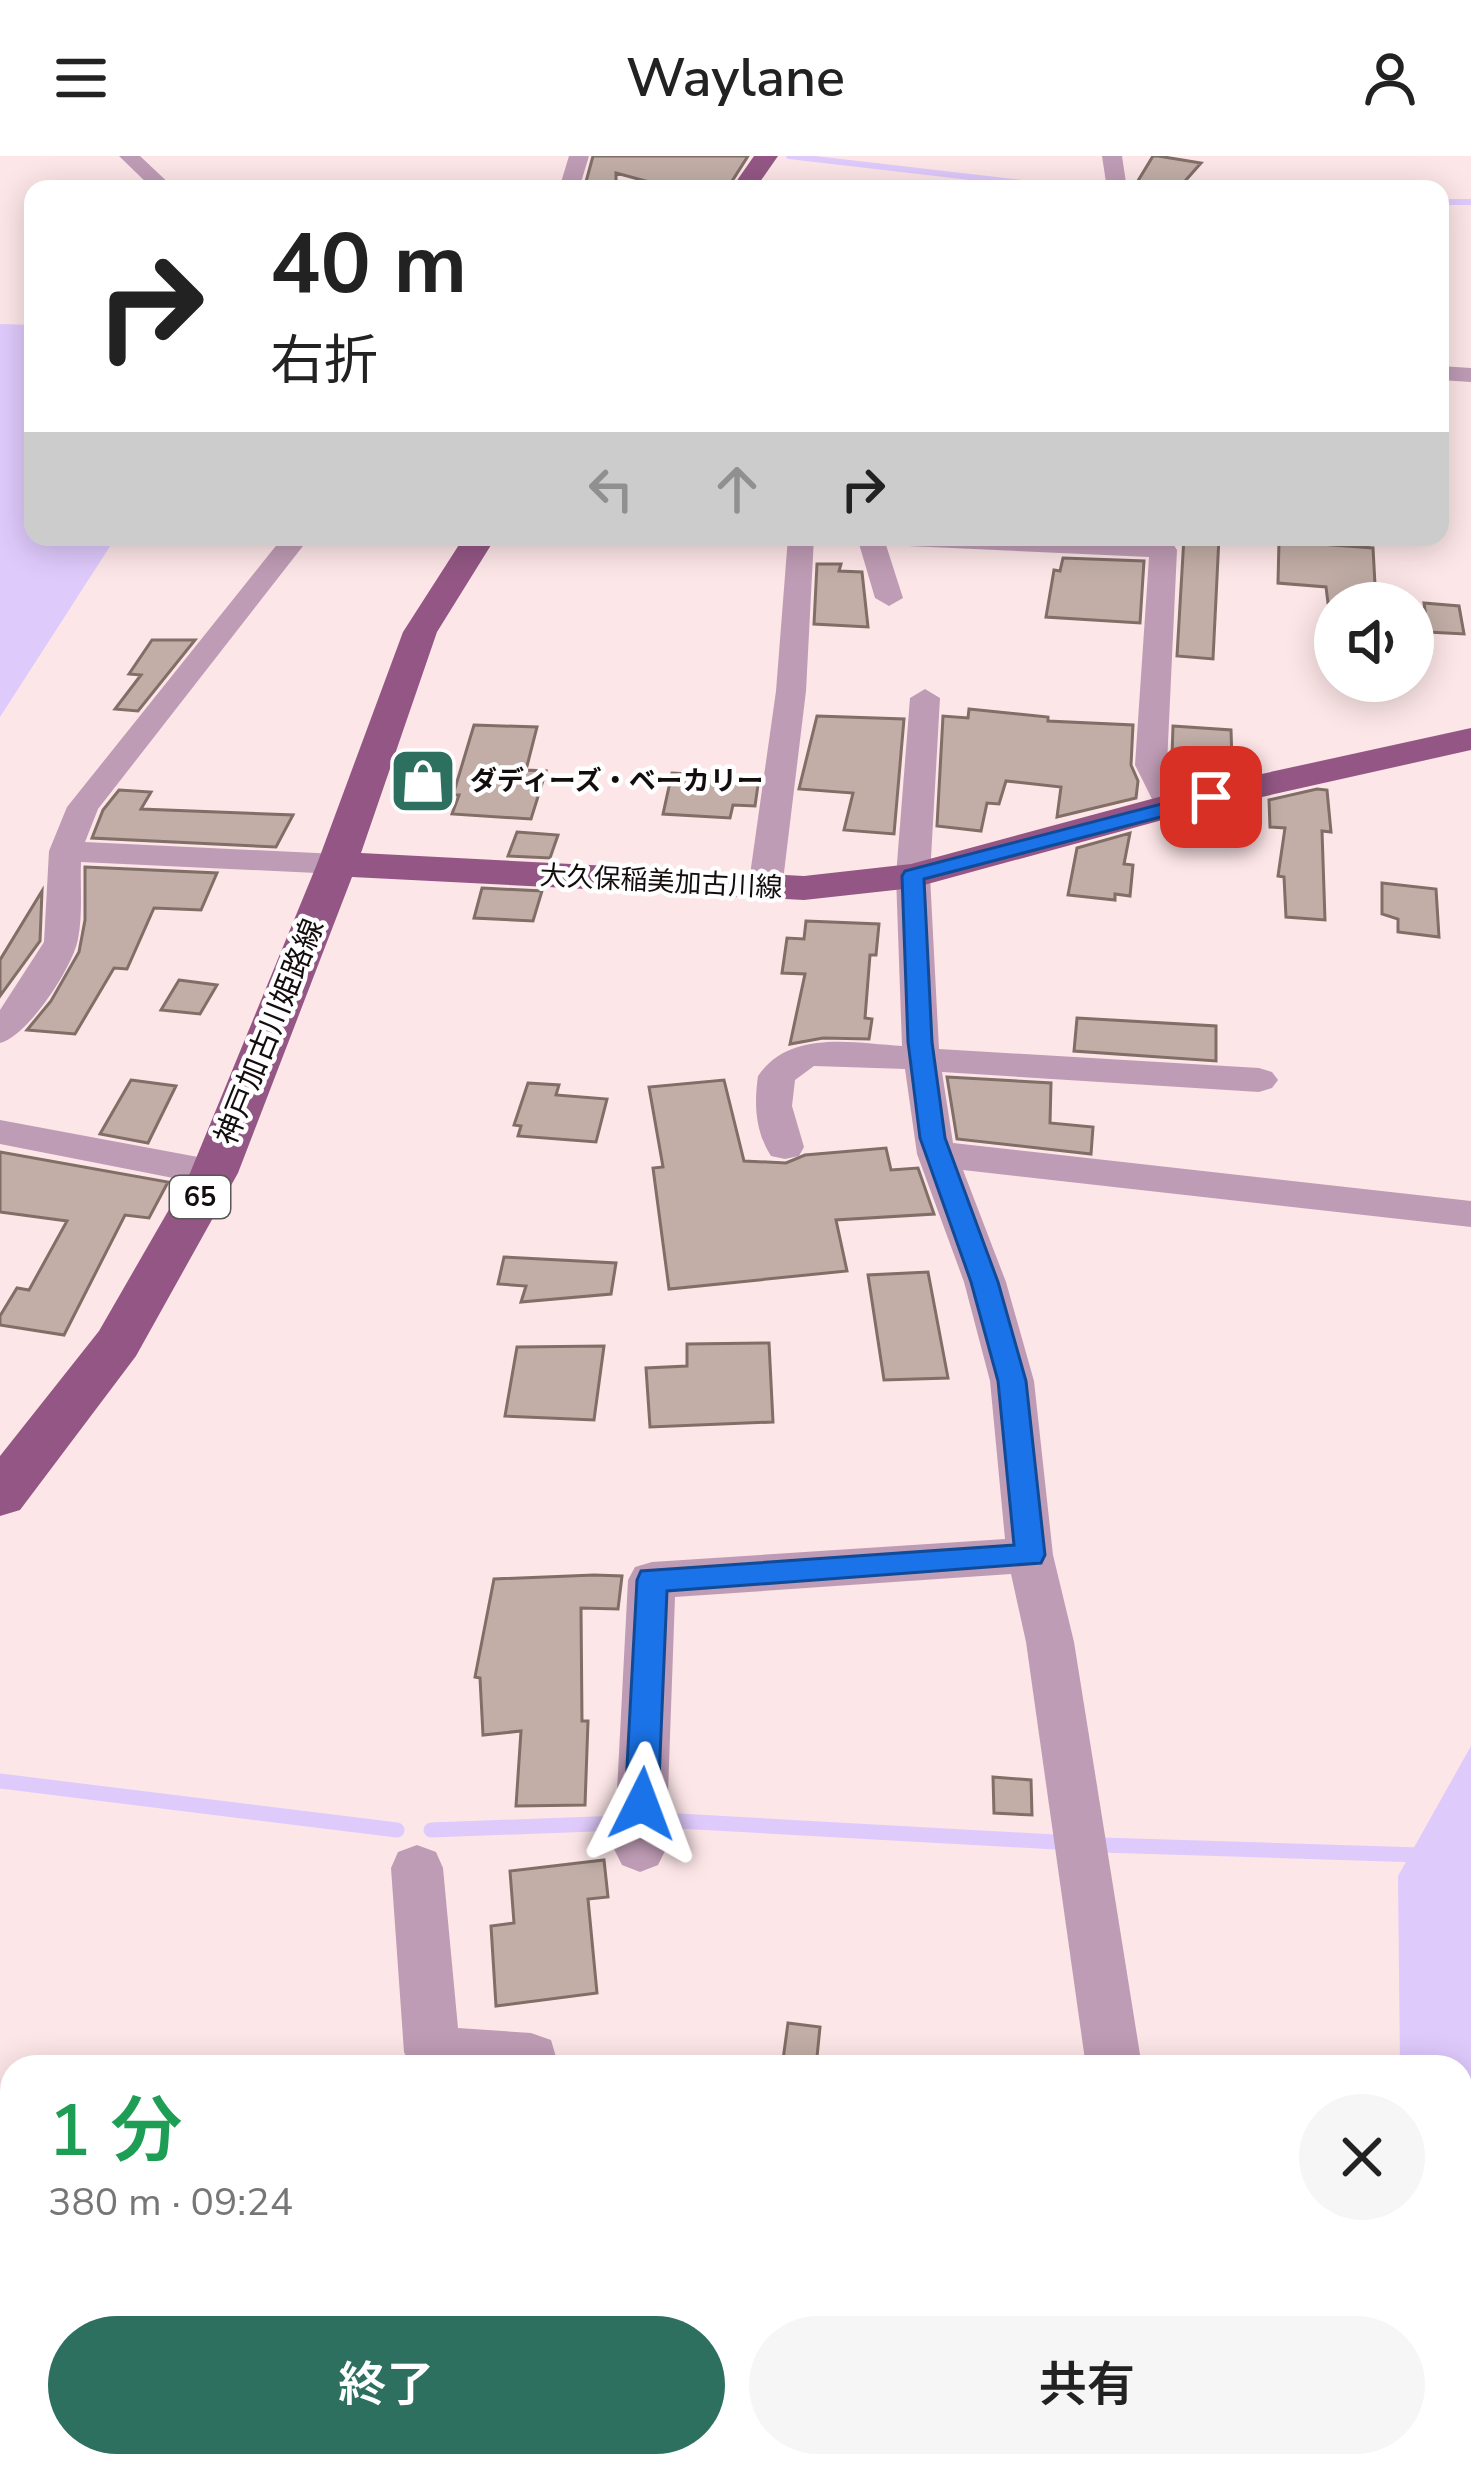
<!DOCTYPE html>
<html lang="ja">
<head>
<meta charset="utf-8">
<style>
  :root { --surface:#fff; --page:#f6f6f6; --text:#222; --muted:#767676; --accent:#2e7060 }
  body { margin:0; font-family:"Nunito Sans","Noto Sans JP",sans-serif; background:var(--page); color:var(--text); height:100vh; display:flex; flex-direction:column; font-size:45px; white-space:nowrap }
  * { box-sizing:border-box; margin:0 }
  p { font-size:39px; color:var(--muted) }
  .icon { flex:none; width:66px; height:66px; fill:none; stroke:currentColor; stroke-width:2; stroke-linecap:round; stroke-linejoin:round }
  .map { position:relative; flex:1; overflow:hidden }
  .side { position:absolute; left:0px; top:1899px; width:1473px; height:423px; display:flex; flex-direction:column; background:var(--surface); border-radius:36px 36px 0 0; box-shadow:0 6px 30px #0003 }
  .side>* { flex:none }
  .guide { position:absolute; left:24px; top:24px; width:1425px; height:366px; border-radius:24px; box-shadow:0 6px 30px #0003; background:#fff; color:var(--text); overflow:hidden }
  .controls { position:absolute; left:1314px; top:426px; display:grid; gap:24px }
  .controls a { display:grid; place-items:center; width:120px; height:120px; border-radius:50%; background:var(--surface); box-shadow:0 6px 30px #0003; font-size:60px }
  .pin { position:absolute; display:grid; place-items:center; width:102px; height:102px; color:#fff; margin:-51px; border-radius:24px; box-shadow:0 6px 18px #0006 }
  .me { position:absolute; width:132px; margin:-66px; rotate:3deg; stroke-linejoin:round; filter:drop-shadow(0 0 9px #0008) }
  .turn { display:flex; align-items:center; gap:42px; height:252px; padding:0 48px; font-size:54px }
  .turn .icon { width:156px; height:156px; stroke-width:2.5 }
  .turn b { display:block; font-size:84px; line-height:102px }
  .lanes { display:flex; align-items:center; height:114px; padding:0 48px; background:#0003; justify-content:center; gap:60px; direction:ltr }
  .lanes .off { opacity:.35 }
  .round { display:grid; place-items:center; flex:none; width:126px; height:126px; border-radius:63px; background:var(--page) }
  .overview { display:flex; align-items:center; justify-content:space-between; height:204px; padding:0 48px }
  h1 { font-size:72px; font-weight:600; line-height:90px; color:#1e9e55 }
  .button { display:flex; gap:24px; margin-top:auto; padding:24px 48px }
  .button a { flex:1; height:138px; border-radius:72px; background:var(--accent); color:#fff; font-size:48px; font-weight:600; line-height:138px; text-align:center }
  .button a+a { background:var(--page); color:var(--text) }
  header { display:flex; justify-content:space-between; align-items:center; height:156px; padding:0 48px; background:var(--surface); font-size:54px; font-weight:600 }
  .map>svg:first-child { display:block }
  .water { fill:#dfcafc }
  .lines { fill:none; stroke-linecap:round; stroke-linejoin:round }
  .stream-far1 { stroke:#dfcafc; stroke-width:6 }
  .stream { stroke:#dfcafc; stroke-width:15 }
  .building { fill:#c2aea7; stroke:#806e67; stroke-width:3 }
  .minor { fill:#bf9cb5; fill-rule:evenodd }
  .major { fill:#945785; fill-rule:evenodd }
  .route { fill:#1a73e8; stroke:#114b97; stroke-width:3 }
  .labels { text-anchor:middle; dominant-baseline:central; stroke-width:9; stroke-linejoin:round; paint-order:stroke }
  .far-poi-label { font-size:27px; font-weight:bold; fill:#140d0e; stroke:#fff; text-anchor:start }
  .far-street-label { font-size:27px; fill:#140d0e; stroke:#fff }
  .shield { fill:#fff; stroke:#5a5656; stroke-width:3 }
  .shield-label { font-size:27px; font-weight:bold; fill:#140d0e }
  .street-label { font-size:30px; fill:#140d0e; stroke:#fff }
</style>
</head>
<body>
<header><svg class="icon" aria-label="menu" viewBox="0 0 24 24"><path d="M4 6h16M4 12h16M4 18h16"/></svg>Waylane<svg class="icon" aria-label="person" viewBox="0 0 24 24"><circle cx="12" cy="8" r="4"/><path d="M4 21q1-7 8-7t8 7"/></svg></header>
<div class="map">
<svg width="1471" height="2321" viewBox="0 0 1471 2321">
  <rect width="100%" height="100%" fill="#fde6e8"/>
  <path class="water" d="M0,168L33,169V381H116L0,561Z
    M1471,1590V2321H1404V2310H1461V1911H1400L1398,1720Z"/>
  <g class="lines">
    <path class="stream-far1" d="M789,0L1074,33
      M1440,46H1471"/>
    <path class="stream" d="M0,1625L397,1674
      M660,1664L1055,1686
      M431,1674L621,1667
      M1102,1689L1420,1699"/>
  </g>
  <path class="building" d="M593,0H748L727,33L705,29L675,33L616,17V33H584Z
    M1153,0H1158L1201,7L1178,33H1133Z
    M1184,381H1219L1213,503L1177,500Z
    M1279,385L1373,392L1376,447H1328L1326,431L1278,427Z
    M1063,402L1144,405L1140,467L1046,461L1054,414L1060,415Z
    M817,408H841L839,415L862,416L868,471L814,468Z
    M1424,447L1459,450L1464,478L1428,476Z
    M152,484H195L138,555L115,553L141,519L129,518Z
    M969,553L1048,561V565L1133,569L1131,609L1138,625L1136,642L1057,661L1061,631L1006,625L999,648L987,647L981,675L937,670L943,560L968,562Z
    M817,560L904,563L894,678L844,674L853,637L799,633Z
    M474,569L537,571L526,614L546,615L531,663L452,658L459,639H453Z
    M1173,570L1231,574L1232,605L1172,601Z
    M672,617L759,622L755,650L733,649L730,662L663,658Z
    M1317,633L1327,634L1331,676L1322,675L1325,764L1286,761L1284,721L1278,720L1285,672L1270,671L1269,644Z
    M119,634L151,636L141,653L293,659L276,691L92,682L103,654Z
    M517,676L558,679L550,702L508,700Z
    M1130,677L1124,708L1133,709L1130,740L1115,738V744L1068,739L1077,692Z
    M85,711L217,717L201,754L154,752L127,813L114,812L75,878L27,874L51,845L79,796L85,764Z
    M1382,727L1436,733L1439,781L1398,776V763L1382,758Z
    M482,732L542,735L533,765L474,762Z
    M42,735L40,785L0,840V804Z
    M806,765L879,768L876,799H870L865,862L872,863L869,883L823,882L790,888L805,818L782,817L787,782L804,783Z
    M179,824L217,829L200,858L161,854Z
    M1077,862L1216,870V905L1074,895Z
    M947,921L1051,927L1050,967L1093,971L1091,998L957,983Z
    M131,924L176,930L148,987L100,978Z
    M724,924L744,1005L786,1007L805,999L886,992L891,1014L918,1012L934,1058L836,1064L847,1115L669,1133L653,1012L663,1011L649,931Z
    M528,927L559,929L556,939L607,943L596,986L518,980L521,970L514,969Z
    M0,996L168,1026L149,1062L125,1059L64,1179L0,1169V1160L17,1132L29,1134L67,1065L0,1056Z
    M504,1101L616,1107L611,1138L521,1146L526,1130L498,1128Z
    M928,1116L948,1222L884,1224L868,1119Z
    M769,1187L773,1266L650,1271L646,1212L687,1210V1188Z
    M604,1190L594,1264L505,1260L517,1191Z
    M594,1419L622,1420L618,1453L581,1452L582,1565H588L585,1649L516,1650L521,1575L483,1579L480,1522L475,1521L494,1423Z
    M993,1621L1031,1624L1032,1659L994,1657Z
    M604,1704L608,1741L588,1743L597,1837L496,1850L491,1770L514,1767L510,1715Z
    M788,1867L820,1871L816,1911H782Z"/>
  <g class="lines">
    <path class="minor" d="M119,0H140L175,33H153Z
      M569,0H589L579,33H559Z
      M1102,0H1122L1127,33H1107Z
      M1440,210L1471,212V226L1440,224Z
      M283,381H310L98,653L85,686L337,698L354,708L337,718L81,706C80,730 83,758 78,783C73,811 28,880 0,887V854L44,786L49,695L67,651Z
      M788,381H814L806,535L782,733L765,743L748,733L776,535Z
      M857,381H1058L1173,388L1177,394L1167,609L1186,650L1181,657H1159L1135,609L1149,401L886,389L903,442L889,450L875,442Z
      M925,533L940,542L930,720L939,893L1259,912L1272,916L1278,924L1272,932L1259,936L942,916L953,987L1471,1045V1071L963,1014L1006,1126L1034,1225L1053,1399L1074,1486L1142,1911H1086L1026,1486L1011,1418L675,1441L666,1693L658,1709L640,1716L622,1709L614,1693L628,1424L635,1411L652,1406L1005,1383L990,1225L964,1126L917,998L905,913L814,910L795,924L792,950L804,991L799,1000L785,1003L771,1000C755,975 754,948 758,920C790,873 854,887 902,890L896,720L910,542Z
      M0,964L214,1004L228,1008L234,1017L228,1026L214,1030L0,988Z
      M417,1689L436,1696L443,1712L458,1872L531,1877L551,1884L559,1911H411L404,1896L391,1712L398,1696Z
      M0,2213L12,2214V2278L0,2275Z
      M493,2310H557L560,2321H496Z
      M627,2310H795L799,2321H631Z
      M1142,2310H1206L1208,2321H1144Z"/>
    <path class="major" d="M754,0H778L755,33H731Z
      M464,381H496L437,476L361,697L804,720L911,708L1170,638L1471,572V594L1177,660L913,732L804,744L352,721L238,1017L136,1200L20,1354L0,1360V1300L99,1175L190,1017L317,708L403,476Z"/>
  </g>
  <path class="route" d="M1211,635L1221,641L1218,646L924,723L932,886L945,982L998,1126L1026,1225L1045,1399L1041,1407L667,1435L658,1648L654,1658L642,1662L630,1658L625,1648L637,1424L641,1415L1014,1389L998,1225L971,1126L920,982L908,886L902,720L905,715Z"/>
  <defs>
    <symbol id="shop-square" viewBox="-11 -11 22 22"><rect x="-9" y="-9" width="18" height="18" rx="4" fill="#2e7060" stroke="#fff"/><path d="M-5-2.5h2.3a2.7 3.5 0 0 1 5.4 0H5L5.5 6h-11ZM-1.5-2.5h3a1.5 2.3 0 0 0-3 0Z" fill="#fff"/></symbol>
  </defs>
  <g fill-rule="evenodd">
    <use href="#shop-square" x="385" y="587" width="76" height="76"/>
  </g>
  <g class="labels">
    <g class="far-poi-label">
      <text x="470" y="625">ダディーズ・ベーカリー</text>
    </g>
    <g class="far-street-label">
      <text transform="translate(661 726) rotate(3)">大久保稲美加古川線</text>
    </g>
    <rect class="shield" x="170" y="1020" width="60" height="42" rx="9"/>
    <g class="shield-label">
      <text x="200" y="1041">65</text>
    </g>
    <g class="street-label">
      <text transform="translate(270 876) rotate(-68)">神戸加古川姫路線</text>
    </g>
  </g>
</svg>
<div class="controls">
<a><svg class="icon" aria-label="sound" viewBox="0 0 24 24"><path d="M4 9h4l5-4v14l-5-4H4zM17 9q2 3 0 6"/></svg></a>
</div>
<div class="pin" style="left:1211px;top:641px;background:#d93025"><svg class="icon" aria-label="arrive" viewBox="0 0 24 24"><path d="M6 21V4h12l-3 4 3 4H6"/></svg></div>
<svg class="me" style="left:642px;top:1648px" viewBox="-20 -20 40 40"><path d="M0-17L14 15 0 8-14 15z" fill="#1a73e8" stroke="#fff" stroke-width="4"/></svg>
<div class="guide">
<div class="turn"><svg class="icon" aria-label="right" viewBox="0 0 24 24"><path d="M7 20v-9h11M14 6l5 5-5 5"/></svg><div><b>40 m</b>右折</div></div>
<div class="lanes"><svg class="icon off" aria-label="left" viewBox="0 0 24 24"><path d="M17 20v-9H6M10 6l-5 5 5 5"/></svg><svg class="icon off" aria-label="ahead" viewBox="0 0 24 24"><path d="M12 20V5M6 11l6-6 6 6"/></svg><svg class="icon" aria-label="right" viewBox="0 0 24 24"><path d="M7 20v-9h11M14 6l5 5-5 5"/></svg></div>
</div>
<section class="side">
<div class="overview"><div><h1>1 分</h1><p>380 m · 09:24</p></div><a class="round"><svg class="icon" aria-label="close" viewBox="0 0 24 24"><path d="M6 6l12 12M18 6L6 18"/></svg></a></div>
<div class="button"><a>終了</a><a>共有</a></div>
</section>
</div>
</body>
</html>
